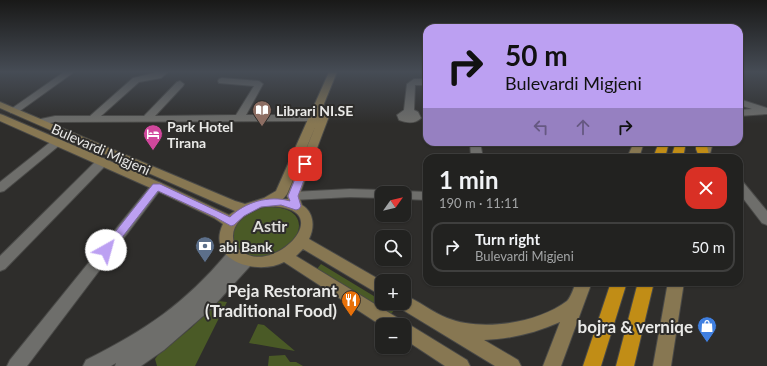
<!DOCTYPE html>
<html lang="en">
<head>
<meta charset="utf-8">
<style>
  :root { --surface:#222220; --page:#2e2f2d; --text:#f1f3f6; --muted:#a2a4a5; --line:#3f3f3e }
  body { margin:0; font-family:Lato,sans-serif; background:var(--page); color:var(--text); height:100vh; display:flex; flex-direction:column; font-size:15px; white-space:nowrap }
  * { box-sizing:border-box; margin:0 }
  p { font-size:13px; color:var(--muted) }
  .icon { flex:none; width:22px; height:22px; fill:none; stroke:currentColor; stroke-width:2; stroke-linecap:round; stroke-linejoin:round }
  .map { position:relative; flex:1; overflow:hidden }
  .sheet { position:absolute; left:423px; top:154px; width:320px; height:132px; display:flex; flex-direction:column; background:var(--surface); border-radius:12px; box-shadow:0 1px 3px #0004,0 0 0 1px var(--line) }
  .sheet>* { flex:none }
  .top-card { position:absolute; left:423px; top:24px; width:320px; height:122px; border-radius:12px; box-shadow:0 1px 3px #0004,0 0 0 1px var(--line); background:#bca0f2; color:#111; overflow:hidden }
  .needle { width:26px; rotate:56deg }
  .buttons { position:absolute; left:375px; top:186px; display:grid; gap:8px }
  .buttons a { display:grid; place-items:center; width:36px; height:36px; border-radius:8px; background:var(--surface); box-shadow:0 1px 3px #0004,0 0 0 1px var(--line); font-size:20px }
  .pin { position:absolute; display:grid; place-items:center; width:34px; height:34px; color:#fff; margin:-17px; border-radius:8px; box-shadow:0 2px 6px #0006 }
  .me { position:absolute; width:44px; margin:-22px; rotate:38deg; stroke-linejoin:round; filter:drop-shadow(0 0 3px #0008) }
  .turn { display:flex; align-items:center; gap:14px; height:84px; padding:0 16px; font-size:18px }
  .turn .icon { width:52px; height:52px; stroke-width:2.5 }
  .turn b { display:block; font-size:28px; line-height:34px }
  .lanes { display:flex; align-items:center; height:38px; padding:0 16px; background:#0003; justify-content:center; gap:20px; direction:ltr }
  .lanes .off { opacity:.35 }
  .round { display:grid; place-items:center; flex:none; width:42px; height:42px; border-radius:12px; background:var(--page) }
  .overview { display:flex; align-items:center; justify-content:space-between; height:68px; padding:0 16px }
  h1 { font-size:24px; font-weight:700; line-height:30px }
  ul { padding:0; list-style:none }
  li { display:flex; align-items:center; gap:12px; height:50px; margin:0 8px 6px; padding:0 8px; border:2px solid var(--line); border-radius:12px }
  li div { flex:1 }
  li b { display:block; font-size:15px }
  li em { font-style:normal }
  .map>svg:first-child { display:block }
  .green { fill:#4a5a26 }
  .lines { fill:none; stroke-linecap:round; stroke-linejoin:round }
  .street-casing { stroke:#494947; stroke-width:2 }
  .secondary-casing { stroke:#494947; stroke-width:2 }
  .highway-casing { stroke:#494947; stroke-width:2 }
  .street { fill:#6e6e6b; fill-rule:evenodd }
  .secondary { fill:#877752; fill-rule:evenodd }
  .highway { fill:#c18d16; fill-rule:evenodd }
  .route { fill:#bca0f2; stroke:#7a689d }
  .labels { text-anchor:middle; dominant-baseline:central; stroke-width:4; stroke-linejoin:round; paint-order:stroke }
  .poi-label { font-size:14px; font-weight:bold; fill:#e9e9e7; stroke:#2e2d2b; text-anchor:start }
  .street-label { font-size:14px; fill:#e9e9e7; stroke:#2e2d2b }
  .quarter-label { font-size:16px; font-weight:bold; fill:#deddda; stroke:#2e2d2b }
  .near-poi-label { font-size:17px; font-weight:bold; fill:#e9e9e7; stroke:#2e2d2b; text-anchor:end }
</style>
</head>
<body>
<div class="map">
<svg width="767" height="366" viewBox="0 0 767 366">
  <rect width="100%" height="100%" fill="#2e2d2b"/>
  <path class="green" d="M265,207C329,204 291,271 246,254C240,251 236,247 234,241C227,222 251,211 265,207Z
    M321,264L382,301V303L395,309L391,314L317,269Z
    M218,301L227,302L195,366H157L155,359L158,355L191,328Z
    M258,324L264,325L295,351L249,343Z
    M285,355L290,362H296L303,366H268L269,356Z"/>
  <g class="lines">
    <defs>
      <path id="street" d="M64,72H74L17,113H11L9,111L11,109Z
        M158,72H168L161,78L139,82L101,116H144L177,82L180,81L184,84L183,86L155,116L236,115L254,86L219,83L218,81L219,79L222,78L259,81L263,84L246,115H314L319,118L314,121L55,122L40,125L35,122L36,120L55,116H90L133,78Z
        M414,79H427V85H415L414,110L418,112L421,118C415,124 407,123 399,120L397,115L404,110L407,84Z
        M739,99L767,108V114L739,116V110L752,109L739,105Z
        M57,139L61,140L62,142L61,144L4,191L0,192V182L53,140Z
        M470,142H480L483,158H471Z
        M102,158L106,159L108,162L106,165L5,269L0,271V256L98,159Z
        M739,181L743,182L767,211V225L762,223L739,193Z
        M157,182L161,183L163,186L161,189L27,366H7L10,360L153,183Z
        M350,189L382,190L388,193H382V198L350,197L293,200L289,199L287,196L289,193L293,192Z
        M404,191L427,192V200L404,199V193H399Z
        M234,249L239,251L241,255L239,259L246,255L251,257L253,261L251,265L210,310L164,350L141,366H115L116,363L111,366H83L86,360C146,330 186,303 229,251Z"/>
      <path id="secondary" d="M329,72H337L321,111L326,108L331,111L299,196L302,205C314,212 315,227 309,239L382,281V296L303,249L296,256L401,320L402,323L410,325L467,360L470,366H445L404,339V325L382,326L284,262C258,276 205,261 223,224L214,218L153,189L0,121V114L3,115L161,183L229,215L235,211L0,108V102L235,201L245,204L264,198L276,191ZM316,125L287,196L288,199H283L287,194ZM266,206C272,207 279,206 285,208C333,219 261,285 234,243C228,223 249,211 266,206Z
        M634,142H644L639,158H627Z
        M703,142H713L709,158H697Z
        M576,282H592L561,366H543L560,322C535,333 511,339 484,340L518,360L521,366H495L398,307L397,303H404V295C419,301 432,312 447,318C482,332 538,323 567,301C571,297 574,287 576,282Z
        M668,282H684L671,366H653Z"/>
      <path id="highway" d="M659,142H669L665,158H653Z
        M676,142H686L683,158H671Z
        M696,142H706L709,155L707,157H699L696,149Z
        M611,282H627L601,366H583Z
        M638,282H654L634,366H616Z"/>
    </defs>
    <use href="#street" class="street-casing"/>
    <use href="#secondary" class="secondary-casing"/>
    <use href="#highway" class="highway-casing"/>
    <use href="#street" class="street"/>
    <use href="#secondary" class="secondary"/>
    <use href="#highway" class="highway"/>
  </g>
  <linearGradient id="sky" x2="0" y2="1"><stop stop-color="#191918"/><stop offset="0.58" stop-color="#464c55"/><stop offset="1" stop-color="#464c55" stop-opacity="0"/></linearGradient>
  <rect width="767" height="124" fill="url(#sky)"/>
  <path class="route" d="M305,161L310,164L298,196L301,206L299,209L296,210L281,205L261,207L244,216L234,225L231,226L215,217L158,191L110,253L106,255L102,253L101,250L153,184H160L230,217C245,202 269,195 290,201L288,196L301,164Z"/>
  <defs>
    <symbol id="library-pin" viewBox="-11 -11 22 30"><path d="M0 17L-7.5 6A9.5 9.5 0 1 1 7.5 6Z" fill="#8d6e63" stroke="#2e2d2b"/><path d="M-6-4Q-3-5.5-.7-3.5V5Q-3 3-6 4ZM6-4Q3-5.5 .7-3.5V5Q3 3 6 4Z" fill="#fff"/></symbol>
    <symbol id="hotel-pin" viewBox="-11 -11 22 30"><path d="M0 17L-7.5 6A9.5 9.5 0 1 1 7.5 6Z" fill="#d1479c" stroke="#2e2d2b"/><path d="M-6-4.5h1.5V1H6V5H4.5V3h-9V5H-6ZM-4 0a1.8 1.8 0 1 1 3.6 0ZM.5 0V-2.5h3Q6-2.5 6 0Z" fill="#fff"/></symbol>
    <symbol id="bank-pin" viewBox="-11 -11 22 30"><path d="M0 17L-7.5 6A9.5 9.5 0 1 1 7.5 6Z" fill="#5c6f8a" stroke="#2e2d2b"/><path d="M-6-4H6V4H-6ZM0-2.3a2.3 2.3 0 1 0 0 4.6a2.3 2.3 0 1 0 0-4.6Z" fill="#fff"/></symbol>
    <symbol id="restaurant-pin" viewBox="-11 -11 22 30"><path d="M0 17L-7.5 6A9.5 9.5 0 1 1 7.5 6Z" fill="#e8710a" stroke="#2e2d2b"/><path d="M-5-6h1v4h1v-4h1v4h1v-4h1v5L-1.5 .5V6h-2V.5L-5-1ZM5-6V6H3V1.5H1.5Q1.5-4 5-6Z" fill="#fff"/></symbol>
    <symbol id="shop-pin" viewBox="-11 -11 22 30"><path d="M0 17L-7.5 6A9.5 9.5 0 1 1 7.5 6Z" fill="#3f7fe0" stroke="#2e2d2b"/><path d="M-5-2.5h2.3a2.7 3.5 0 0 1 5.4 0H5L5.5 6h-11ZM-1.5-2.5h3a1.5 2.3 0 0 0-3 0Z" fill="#fff"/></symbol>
  </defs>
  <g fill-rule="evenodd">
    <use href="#library-pin" x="251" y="99" width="22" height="30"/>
    <use href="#hotel-pin" x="142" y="123" width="22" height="30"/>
    <use href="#bank-pin" x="194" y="235" width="22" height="30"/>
    <use href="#restaurant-pin" x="340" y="289" width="22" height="30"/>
    <use href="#shop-pin" x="696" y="315" width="22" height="30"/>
  </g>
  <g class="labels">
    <g class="poi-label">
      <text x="276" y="110">Librari NI.SE</text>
      <text x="167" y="126">Park Hotel<tspan x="167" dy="16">Tirana</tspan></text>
      <text x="219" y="246">abi Bank</text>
    </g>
    <g class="street-label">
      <text transform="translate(101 149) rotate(24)">Bulevardi Migjeni</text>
    </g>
    <g class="quarter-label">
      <text x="270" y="225">Astir</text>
    </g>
    <g class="near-poi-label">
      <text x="337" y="290">Peja Restorant<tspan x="337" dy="20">(Traditional Food)</tspan></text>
      <text x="693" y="326">bojra &amp; verniqe</text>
    </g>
  </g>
</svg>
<div class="buttons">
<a><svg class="needle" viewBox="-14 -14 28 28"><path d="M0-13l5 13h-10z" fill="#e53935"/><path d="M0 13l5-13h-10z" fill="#a2a4a5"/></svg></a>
<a><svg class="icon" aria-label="search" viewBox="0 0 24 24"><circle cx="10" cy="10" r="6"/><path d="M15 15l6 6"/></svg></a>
<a>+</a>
<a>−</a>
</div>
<div class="pin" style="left:305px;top:164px;background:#d93025"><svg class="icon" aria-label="arrive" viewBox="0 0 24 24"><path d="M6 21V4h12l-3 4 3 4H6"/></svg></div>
<svg class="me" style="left:106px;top:250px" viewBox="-20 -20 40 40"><circle r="19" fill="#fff"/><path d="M0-13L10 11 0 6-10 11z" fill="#bca0f2"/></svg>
<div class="top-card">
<div class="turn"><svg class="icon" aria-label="right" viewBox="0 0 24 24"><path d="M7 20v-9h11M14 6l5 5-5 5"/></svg><div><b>50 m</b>Bulevardi Migjeni</div></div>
<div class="lanes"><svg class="icon off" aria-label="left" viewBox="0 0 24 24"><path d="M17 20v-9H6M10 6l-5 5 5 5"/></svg><svg class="icon off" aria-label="ahead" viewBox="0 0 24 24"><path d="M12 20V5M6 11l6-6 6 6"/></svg><svg class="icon" aria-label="right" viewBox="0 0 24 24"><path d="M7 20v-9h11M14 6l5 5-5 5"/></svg></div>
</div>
<section class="sheet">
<div class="overview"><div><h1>1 min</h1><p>190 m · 11:11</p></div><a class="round" style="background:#d93025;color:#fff"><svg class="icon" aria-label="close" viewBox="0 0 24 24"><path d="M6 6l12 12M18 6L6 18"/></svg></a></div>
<ul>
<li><svg class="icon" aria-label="right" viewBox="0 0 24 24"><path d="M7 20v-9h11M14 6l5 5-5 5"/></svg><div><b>Turn right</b><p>Bulevardi Migjeni</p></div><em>50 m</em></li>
</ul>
</section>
</div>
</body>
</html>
